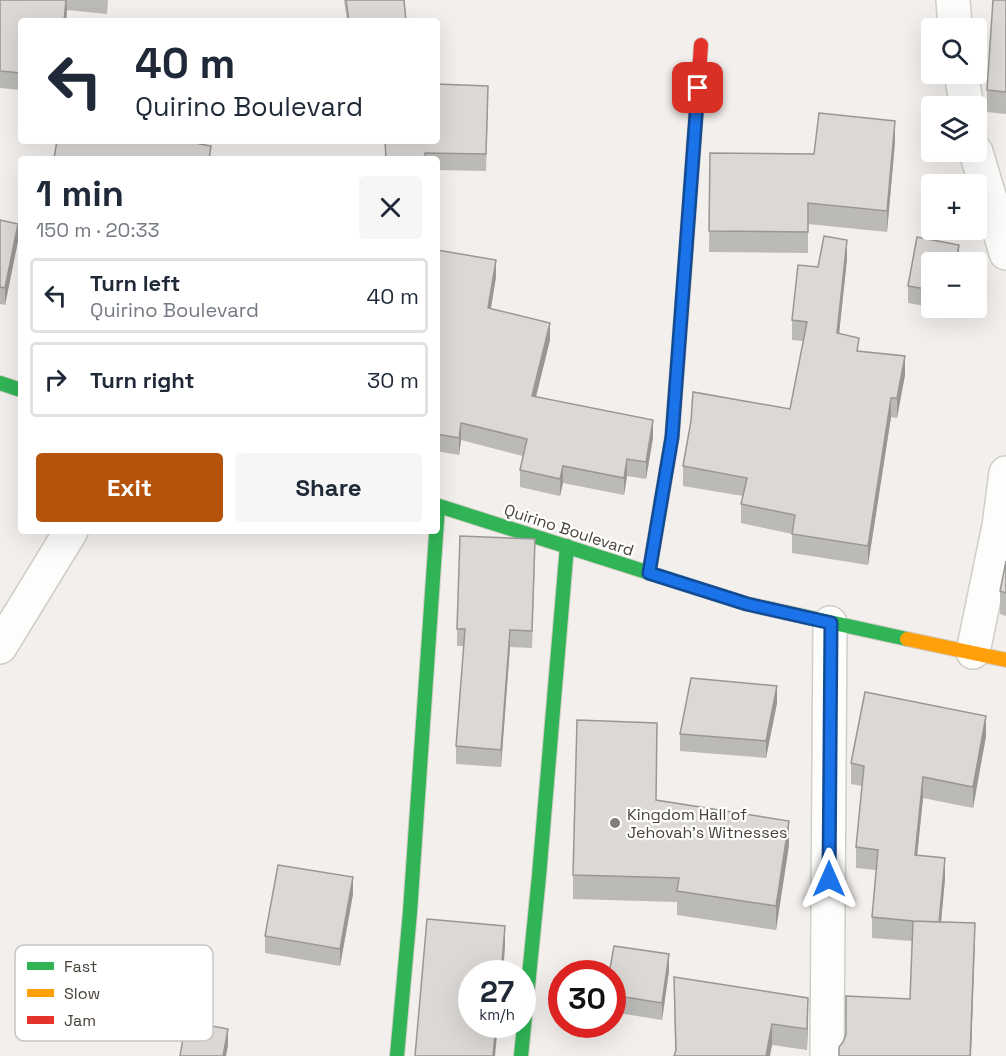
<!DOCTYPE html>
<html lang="en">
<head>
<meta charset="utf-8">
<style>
  :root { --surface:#fff; --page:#f6f6f7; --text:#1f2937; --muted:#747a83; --line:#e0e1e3; --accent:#b45309 }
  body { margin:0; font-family:"Space Grotesk",sans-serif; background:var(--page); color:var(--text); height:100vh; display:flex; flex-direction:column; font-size:22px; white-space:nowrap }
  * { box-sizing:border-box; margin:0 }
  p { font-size:20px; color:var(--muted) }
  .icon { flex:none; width:33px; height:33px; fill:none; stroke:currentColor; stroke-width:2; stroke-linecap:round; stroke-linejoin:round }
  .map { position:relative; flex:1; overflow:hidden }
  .drawer { position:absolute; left:18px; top:156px; width:422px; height:378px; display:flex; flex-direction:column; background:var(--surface); border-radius:6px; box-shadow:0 6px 24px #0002 }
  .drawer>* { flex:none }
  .guide { position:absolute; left:18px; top:18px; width:422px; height:126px; border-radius:6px; box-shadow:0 6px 24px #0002; background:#fff; color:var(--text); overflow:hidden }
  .fabs { position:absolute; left:921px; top:18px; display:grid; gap:12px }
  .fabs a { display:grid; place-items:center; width:66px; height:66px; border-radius:6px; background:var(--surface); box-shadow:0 6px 24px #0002; font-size:30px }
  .speed { position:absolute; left:458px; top:960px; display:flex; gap:12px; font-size:30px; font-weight:700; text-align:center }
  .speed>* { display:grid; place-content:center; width:78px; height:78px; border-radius:50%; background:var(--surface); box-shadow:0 6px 24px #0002; line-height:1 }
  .speed small { font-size:15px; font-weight:400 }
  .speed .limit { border:9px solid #d22; background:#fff; color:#111 }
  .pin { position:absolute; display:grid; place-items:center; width:51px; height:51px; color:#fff; margin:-26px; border-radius:12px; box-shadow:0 3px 9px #0006 }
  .me { position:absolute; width:66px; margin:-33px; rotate:0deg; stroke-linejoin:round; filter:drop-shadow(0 0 4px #0008) }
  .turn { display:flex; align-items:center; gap:21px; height:126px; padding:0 18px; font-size:27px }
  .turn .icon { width:78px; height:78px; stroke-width:2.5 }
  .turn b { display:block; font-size:42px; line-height:51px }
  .round { display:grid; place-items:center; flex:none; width:63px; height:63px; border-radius:6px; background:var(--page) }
  .headline { display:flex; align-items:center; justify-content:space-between; height:102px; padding:0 18px }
  h1 { font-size:36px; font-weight:800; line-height:45px }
  .action { display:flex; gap:12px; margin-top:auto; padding:12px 18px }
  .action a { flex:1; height:69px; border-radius:6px; background:var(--accent); color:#fff; font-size:24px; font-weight:800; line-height:69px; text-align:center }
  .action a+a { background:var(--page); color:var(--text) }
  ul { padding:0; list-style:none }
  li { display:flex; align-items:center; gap:18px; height:75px; margin:0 12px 9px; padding:0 6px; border:3px solid var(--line); border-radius:6px }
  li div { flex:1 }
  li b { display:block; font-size:22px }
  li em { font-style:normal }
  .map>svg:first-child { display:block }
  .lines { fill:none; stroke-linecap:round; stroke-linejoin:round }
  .street-casing { stroke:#d0cdca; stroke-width:36 }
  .fast-casing { stroke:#d0ccc3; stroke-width:16 }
  .slow-casing { stroke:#d0ccc3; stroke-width:16 }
  .jam-casing { stroke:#d0ccc3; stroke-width:16 }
  .street { stroke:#fdfdfc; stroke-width:33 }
  .fast { stroke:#30b455; stroke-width:14 }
  .slow { stroke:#ff9f0a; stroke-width:14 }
  .jam { stroke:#e5322d; stroke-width:14 }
  .wall { fill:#bcbab7 }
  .shaded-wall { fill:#999795 }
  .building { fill:#dbd8d5; stroke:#999795; stroke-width:1.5 }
  .route-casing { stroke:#114b97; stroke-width:15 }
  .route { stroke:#1a73e8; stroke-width:10 }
  .poi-dot { fill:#837e77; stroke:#fff; stroke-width:2 }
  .labels { text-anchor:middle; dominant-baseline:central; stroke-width:4.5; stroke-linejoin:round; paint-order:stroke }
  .street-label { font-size:16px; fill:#474138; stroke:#fff }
  .poi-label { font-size:16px; fill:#474138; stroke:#fff; text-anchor:start }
  .key { fill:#fff; stroke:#c8c6c3; stroke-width:1.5 }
  .key-label { font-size:16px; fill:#474138 }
</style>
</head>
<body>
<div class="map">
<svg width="1006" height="1056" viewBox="0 0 1006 1056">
  <rect width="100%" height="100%" fill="#f2efec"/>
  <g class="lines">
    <defs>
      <path id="street" d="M953,0L955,28
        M961,74L967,106
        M976,152L1006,253
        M0,647L71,531
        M973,652L999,526L1006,473
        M827,1056L830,623"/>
      <path id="fast" d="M0,383L21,390
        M436,505L747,604L907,639
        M397,1056L410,912L438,506
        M521,1056L539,876L567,546"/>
      <path id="slow" d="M649,573L672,437L684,278
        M907,639L1006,660"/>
      <path id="jam" d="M684,278L701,45"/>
    </defs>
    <use href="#street" class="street-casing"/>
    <use href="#fast" class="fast-casing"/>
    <use href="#slow" class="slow-casing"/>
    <use href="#jam" class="jam-casing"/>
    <use href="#street" class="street"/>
    <use href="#fast" class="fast"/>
    <use href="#slow" class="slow"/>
    <use href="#jam" class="jam"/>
  </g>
  <path class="wall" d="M0,0H108L107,14L67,10L66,21H21V90L0,88Z
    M344,0H404L406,21H347Z
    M1006,0V114L987,112V90Z
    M488,103L486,171L436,170V159H385V141H436Z
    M895,142L887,232L808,224V253L709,252L710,153L814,154Z
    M0,220L18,241L5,305L0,304Z
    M436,254L496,277L491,308L550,340L536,396L653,438L646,479L627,476L624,495L563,483L560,496L520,487V470L523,456L461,440L459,455L436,451Z
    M847,259L839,334L859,351L905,375L897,418L891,417L868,565L792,553V534L741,523V504L743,496L683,486V466L790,409L803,341L792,340V320L818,267Z
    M932,262V307L908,303V286Z
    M932,308H950V311Z
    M535,556L532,648L510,647L501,767L456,764V746L464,646H457V629Z
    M1006,561V616L1000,614V591Z
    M777,703L766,758L680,751V734Z
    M986,736L973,808L923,798L917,856L945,879L941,922L975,946L971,1056H839L910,999L912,941L872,938V917L876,870L856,868V847L862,786L851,784V763Z
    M657,747L656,800L789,845L776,930L677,915V902L573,899V875Z
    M353,894L340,966L265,953V936Z
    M669,971L662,1020L612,1012V974Z
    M674,977L808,1019L807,1050L772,1045L675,1052Z"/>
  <path class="shaded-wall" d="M66,0L67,10L66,21H64Z
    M895,121V142L887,232V211Z
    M18,224V241L5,305V288Z
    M847,240V259L837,353V333Z
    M959,245V262H956Z
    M496,260V277L488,325V308Z
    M550,323V340L532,413V396Z
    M905,356V375L897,418V398Z
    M891,398V417L868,565V546Z
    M653,420V438L646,479V462Z
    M461,423V440L459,455V438Z
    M627,459V476L624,495V478Z
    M563,466V483L560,496V479Z
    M510,630V647L501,767V750Z
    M777,686V703L766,758V741Z
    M986,716V736L973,808V787Z
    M923,777V798L915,876V855Z
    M789,821V845L776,930V906Z
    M945,858V879L939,944V923Z
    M353,877V894L340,966V949Z
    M975,923L971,1056H970Z
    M505,926V947L503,974H501Z
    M669,954V971L662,1020V1003Z
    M808,998V1019L807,1050V1029Z
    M496,1024H498L495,1056H493Z
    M772,1024V1045L770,1056H766Z
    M228,1029V1046L226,1056H223Z"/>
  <path class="building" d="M0,0H66L64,21H21V73L0,71Z
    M346,0H404L406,21H349Z
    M993,0H1006V92L987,90Z
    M436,84L488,86L486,154L425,153V159H386L385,141H436Z
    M819,113L895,121L887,211L808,203V232L709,231L710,153L814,154Z
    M57,141H184L211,146L209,159H59L54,158Z
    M0,220L18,224L5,288L0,287Z
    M824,236L847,240L837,333L859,338L857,351L905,356L897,398H891L868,546L792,534L795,515L741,504L747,478L683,466L691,421L693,392L790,409L807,322L792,320L798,265L818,267Z
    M917,237L959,245L956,262H932V290L908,286Z
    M437,250L496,260L488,308L550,323L532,396L653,420L646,462L627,459L624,478L563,466L560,479L520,470L527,439L461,423L459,438L436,434Z
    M460,536L535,539L532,631L510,630L501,750L456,746L465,629H457Z
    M1006,561V593L1000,591Z
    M691,678L777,686L766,741L680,734Z
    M865,692L986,716L973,787L923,777L915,855L945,858L939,922L913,921L872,917L878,850L856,847L864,766L851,763Z
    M577,720L657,723L656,800L789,821L776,906L677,891L679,878L573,875Z
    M278,865L353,877L340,949L265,936Z
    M427,919L505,926L501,974H471V1024H496L493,1056H415Z
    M913,921L975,923L970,1056H839V1047L843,1042L846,1034V996L910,999Z
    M614,946L669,954L662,1003L612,995V974H609Z
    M674,977L808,998L807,1029L772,1024L766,1056H674L676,1050Z
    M186,1021L228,1029L223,1056H180Z"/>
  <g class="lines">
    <defs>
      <path id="route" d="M698,88L672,437L649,573L747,604L831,623L829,879"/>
    </defs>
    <use href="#route" class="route-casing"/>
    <use href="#route" class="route"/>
  </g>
  <circle class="poi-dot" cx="615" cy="823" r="6"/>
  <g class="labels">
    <g class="street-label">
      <text transform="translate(569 530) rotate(18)">Quirino Boulevard</text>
    </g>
    <g class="poi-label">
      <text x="627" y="814">Kingdom Hall of<tspan x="627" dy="18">Jehovah's Witnesses</tspan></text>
    </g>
  </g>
  <rect x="15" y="945" width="198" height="96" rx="9" class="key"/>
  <rect x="27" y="962" width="27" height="8" fill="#30b455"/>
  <rect x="27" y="989" width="27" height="8" fill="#ff9f0a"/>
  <rect x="27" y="1016" width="27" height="8" fill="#e5322d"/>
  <g class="key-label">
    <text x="64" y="972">Fast</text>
    <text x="64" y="999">Slow</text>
    <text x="64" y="1026">Jam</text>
  </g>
</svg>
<div class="fabs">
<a><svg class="icon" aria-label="search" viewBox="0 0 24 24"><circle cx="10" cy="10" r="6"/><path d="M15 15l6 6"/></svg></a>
<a><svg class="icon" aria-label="layers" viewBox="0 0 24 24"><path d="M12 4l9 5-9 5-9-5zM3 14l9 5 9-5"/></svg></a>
<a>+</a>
<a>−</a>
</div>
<div class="speed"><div>27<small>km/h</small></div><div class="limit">30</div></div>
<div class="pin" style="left:698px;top:88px;background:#d93025"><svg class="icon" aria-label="arrive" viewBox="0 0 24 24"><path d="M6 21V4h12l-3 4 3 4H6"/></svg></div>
<svg class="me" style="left:829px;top:879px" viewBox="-20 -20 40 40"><path d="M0-17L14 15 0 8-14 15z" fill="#1a73e8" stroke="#fff" stroke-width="4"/></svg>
<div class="guide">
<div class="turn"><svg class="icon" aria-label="left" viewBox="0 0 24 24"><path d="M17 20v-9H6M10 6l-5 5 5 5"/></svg><div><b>40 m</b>Quirino Boulevard</div></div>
</div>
<section class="drawer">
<div class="headline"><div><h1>1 min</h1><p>150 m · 20:33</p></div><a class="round"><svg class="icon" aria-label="close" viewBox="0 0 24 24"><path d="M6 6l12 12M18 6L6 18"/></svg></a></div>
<ul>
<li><svg class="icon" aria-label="left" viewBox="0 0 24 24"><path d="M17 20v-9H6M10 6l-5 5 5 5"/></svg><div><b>Turn left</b><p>Quirino Boulevard</p></div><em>40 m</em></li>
<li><svg class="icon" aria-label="right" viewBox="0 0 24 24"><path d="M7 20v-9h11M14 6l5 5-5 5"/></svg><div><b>Turn right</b></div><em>30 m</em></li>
</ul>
<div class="action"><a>Exit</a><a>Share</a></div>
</section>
</div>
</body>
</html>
